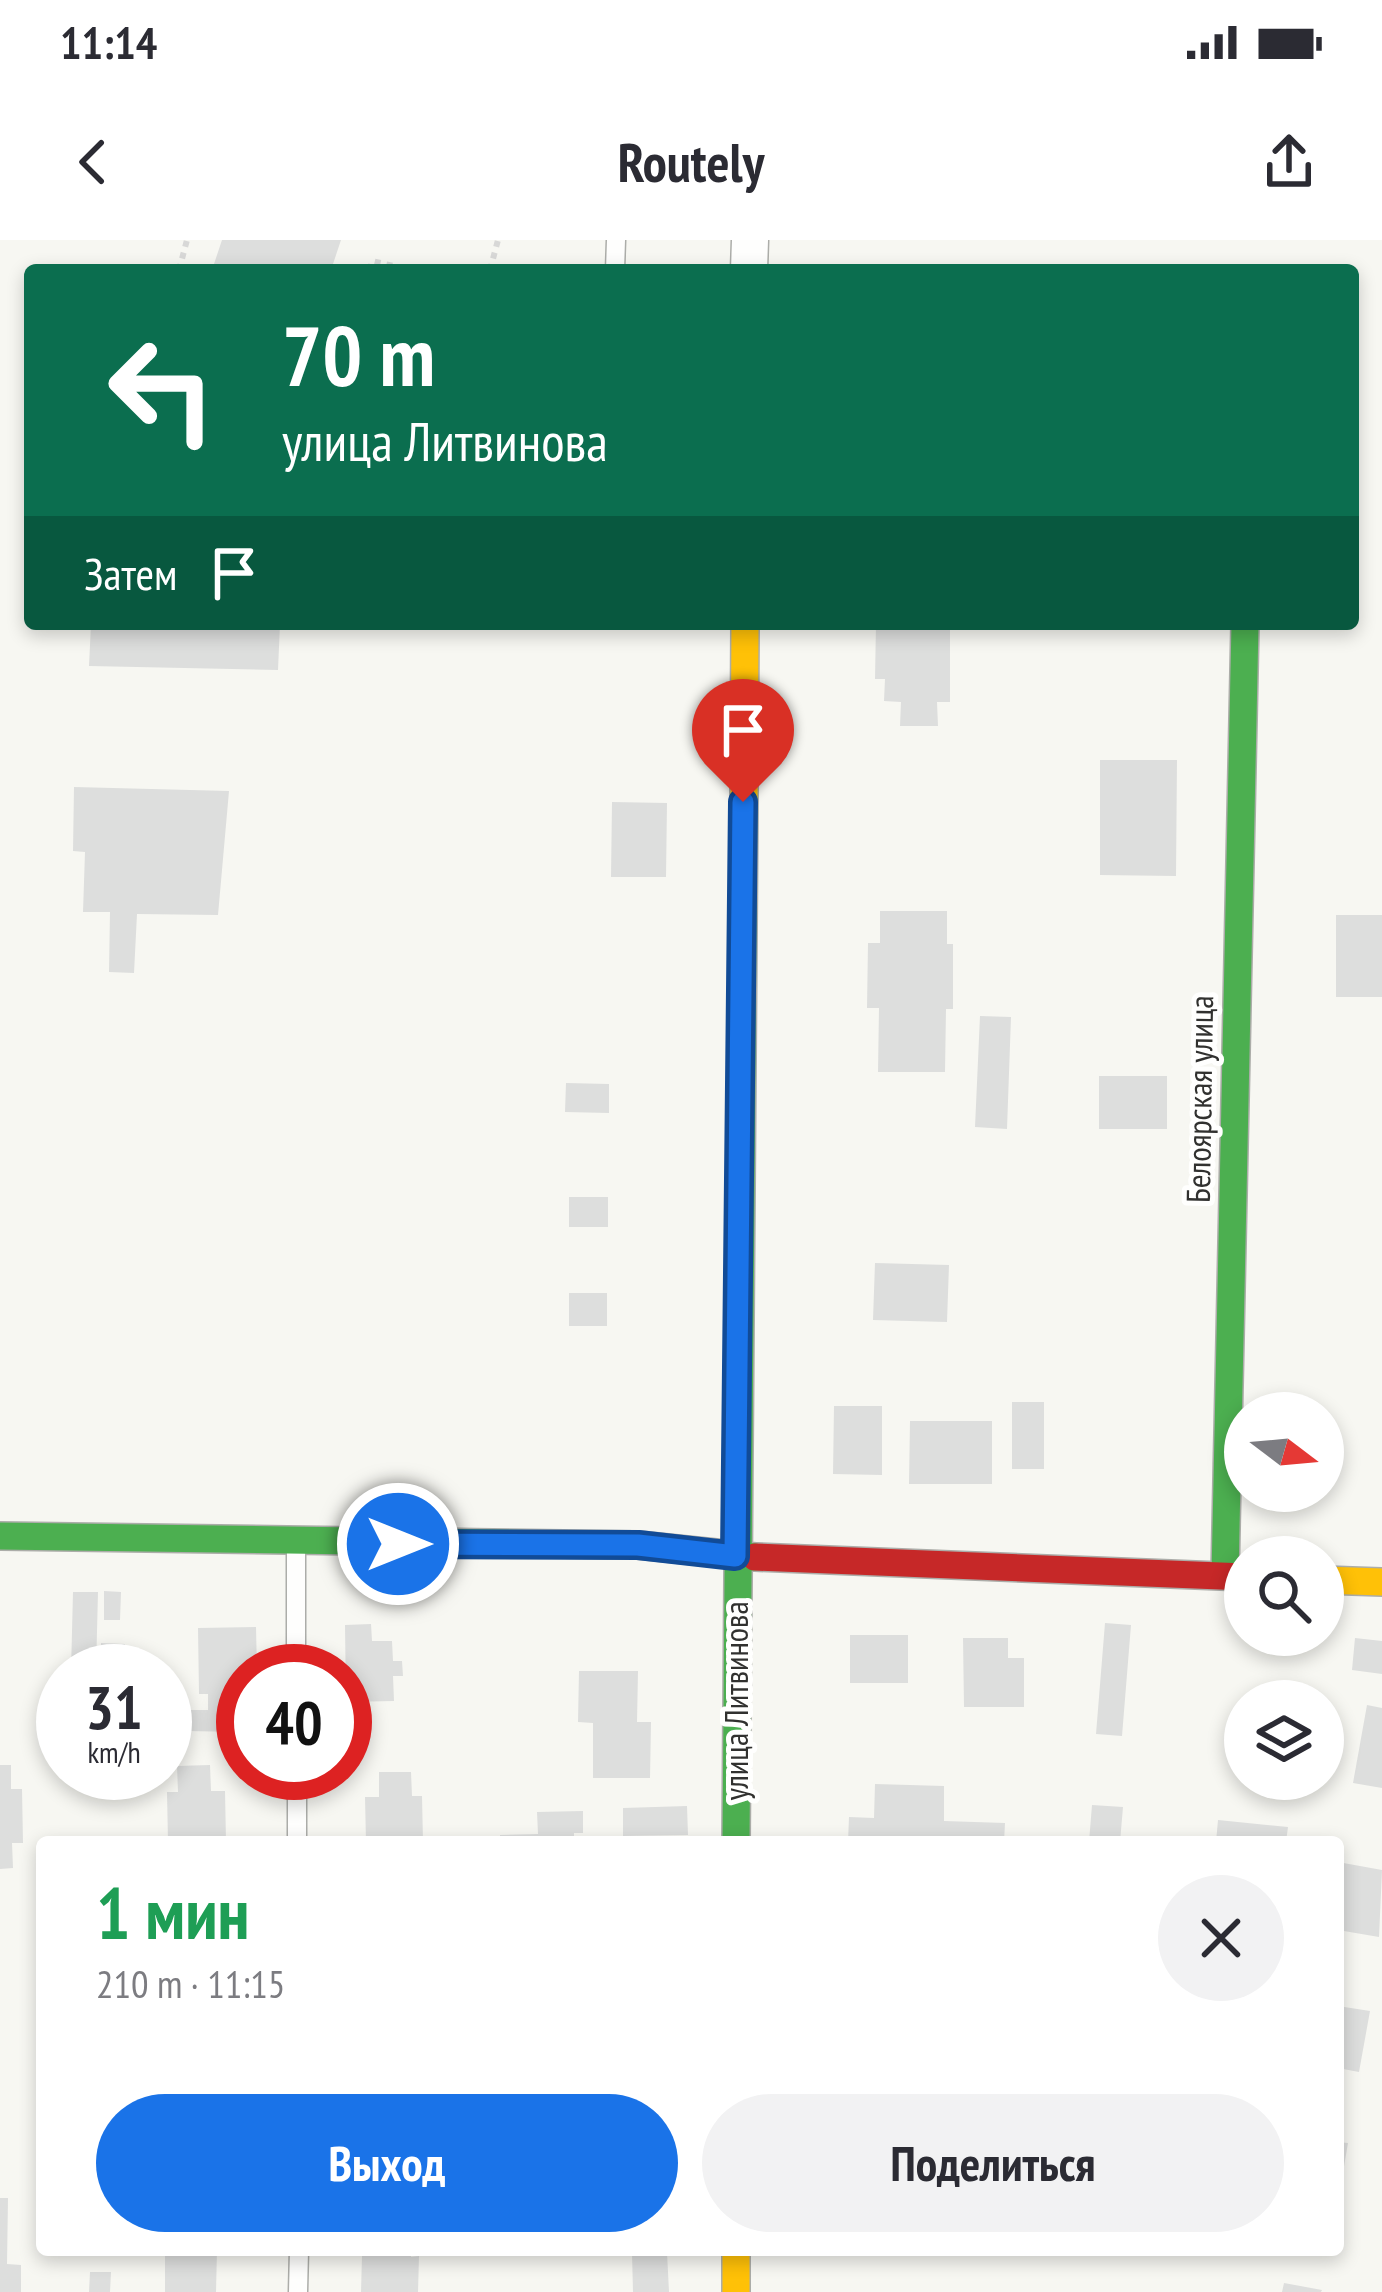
<!DOCTYPE html>
<html lang="ru">
<head>
<meta charset="utf-8">
<style>
  :root { --surface:#fff; --page:#f2f2f3; --text:#2b2b33; --muted:#7c7c81; --accent:#1a73e8 }
  body { margin:0; font-family:"PT Sans Narrow",sans-serif; background:var(--page); color:var(--text); height:100vh; display:flex; flex-direction:column; font-size:45px; white-space:nowrap }
  * { box-sizing:border-box; margin:0 }
  p { font-size:39px; color:var(--muted) }
  .icon { flex:none; width:66px; height:66px; fill:none; stroke:currentColor; stroke-width:2; stroke-linecap:round; stroke-linejoin:round }
  .map { position:relative; flex:1; overflow:hidden }
  .side { position:absolute; left:36px; top:1596px; width:1308px; height:420px; display:flex; flex-direction:column; background:var(--surface); border-radius:12px; box-shadow:0 6px 18px #0003 }
  .side>* { flex:none }
  .guide { position:absolute; left:24px; top:24px; width:1335px; height:366px; border-radius:12px; box-shadow:0 6px 18px #0003; background:#0b6e4f; color:#fff; overflow:hidden }
  .needle { width:78px; rotate:106deg }
  .controls { position:absolute; left:1224px; top:1152px; display:grid; gap:24px }
  .controls a { display:grid; place-items:center; width:120px; height:120px; border-radius:50%; background:var(--surface); box-shadow:0 6px 18px #0003; font-size:60px }
  .speed { position:absolute; left:36px; top:1404px; display:flex; gap:24px; font-size:60px; font-weight:700; text-align:center }
  .speed>* { display:grid; place-content:center; width:156px; height:156px; border-radius:50%; background:var(--surface); box-shadow:0 6px 18px #0003; line-height:1 }
  .speed small { font-size:30px; font-weight:400 }
  .speed .limit { border:18px solid #d22; background:#fff; color:#111 }
  .pin { position:absolute; display:grid; place-items:center; width:102px; height:102px; color:#fff; margin:-123px -51px; border-radius:50% 50% 50% 0; rotate:-45deg; box-shadow:0 0 12px #0007 }
  .pin .icon { rotate:45deg }
  .me { position:absolute; width:132px; margin:-66px; rotate:90deg; stroke-linejoin:round; filter:drop-shadow(0 0 9px #0008) }
  .turn { display:flex; align-items:center; gap:42px; height:252px; padding:0 60px; font-size:54px }
  .turn .icon { width:156px; height:156px; stroke-width:2.5 }
  .turn b { display:block; font-size:84px; line-height:102px }
  .then { display:flex; align-items:center; height:114px; padding:0 60px; background:#0003; gap:24px; font-size:45px }
  .round { display:grid; place-items:center; flex:none; width:126px; height:126px; border-radius:63px; background:var(--page) }
  .summary { display:flex; align-items:center; justify-content:space-between; height:204px; padding:0 60px }
  h1 { font-size:72px; font-weight:700; line-height:90px; color:#1e9e55 }
  .cta { display:flex; gap:24px; margin-top:auto; padding:24px 60px }
  .cta a { flex:1; height:138px; border-radius:72px; background:var(--accent); color:#fff; font-size:48px; font-weight:700; line-height:138px; text-align:center }
  .cta a+a { background:var(--page); color:var(--text) }
  .status { display:flex; justify-content:space-between; align-items:center; height:84px; padding:0 60px; background:var(--surface); direction:ltr }
  .status svg { height:33px; fill:currentColor }
  header { display:flex; justify-content:space-between; align-items:center; height:156px; padding:0 60px; background:var(--surface); font-size:54px; font-weight:700 }
  .map>svg:first-child { display:block }
  .building { fill:#dddedd }
  .lines { fill:none; stroke-linecap:round; stroke-linejoin:round }
  .lane-casing { stroke:#acada9; stroke-width:21 }
  .street-casing { stroke:#acada9; stroke-width:39 }
  .fast-casing { stroke:#acada9; stroke-width:30 }
  .slow-casing { stroke:#acada9; stroke-width:30 }
  .jam-casing { stroke:#acada9; stroke-width:30 }
  .path { stroke:#d8d8d7; stroke-width:6; stroke-dasharray:6 6; stroke-linecap:butt }
  .lane { stroke:#fefefd; stroke-width:18 }
  .street { stroke:#fefefd; stroke-width:36 }
  .fast { stroke:#4caf50; stroke-width:27 }
  .slow { stroke:#ffc107; stroke-width:27 }
  .jam { stroke:#c62828; stroke-width:27 }
  .route-casing { stroke:#114b97; stroke-width:30 }
  .route { stroke:#1a73e8; stroke-width:21 }
  .labels { text-anchor:middle; dominant-baseline:central; stroke-width:10; stroke-linejoin:round; paint-order:stroke }
  .street-label { font-size:33px; fill:#31312f; stroke:#fffffe }
</style>
</head>
<body>
<div class="status"><b>11:14</b><svg viewBox="0 0 49 12"><path d="M0 12V9h3v3zM5 12V6h3v6zM10 12V3h3v9zM15 12V0h3v12zM26 1h20v11H26zM47 4h2v5h-2z"/></svg></div>
<header><svg class="icon" aria-label="back" viewBox="0 0 24 24"><path d="M15 5l-7 7 7 7"/></svg>Routely<svg class="icon" aria-label="share" viewBox="0 0 24 24"><path d="M12 15V3M7 8l5-5 5 5M5 13v7h14v-7"/></svg></header>
<div class="map">
<svg width="1382" height="2052" viewBox="0 0 1382 2052">
  <rect width="100%" height="100%" fill="#f7f7f2"/>
  <path class="building" d="M222,0H341L331,30H232L214,24Z
    M91,384H280L278,430L89,426Z
    M876,384H950V462H937L938,486H900L901,462L884,461L885,439H875Z
    M1100,520H1177L1176,636L1100,635Z
    M74,547L229,551L218,675L137,674L134,733L109,732L110,672H83L85,612L73,611Z
    M612,562L667,563L666,637H611Z
    M880,671H947V704H953V769H946L945,832H878L879,768H867L868,703H880Z
    M1336,675H1382V757H1336Z
    M980,776L1011,777L1007,889L975,887Z
    M1099,836H1167V889H1099Z
    M566,843L609,844V873L565,872Z
    M569,957H608V987H569Z
    M875,1023L949,1025L947,1082L873,1080Z
    M569,1053H607V1086H569Z
    M1012,1162H1044V1229H1012Z
    M834,1166H882V1235L833,1234Z
    M910,1181H992V1244H909Z
    M104,1351L121,1352L120,1380H104Z
    M73,1352H98L96,1431H71Z
    M1105,1383L1131,1385L1122,1496L1096,1494Z
    M371,1384L372,1401H392L393,1421H402L403,1436H393L394,1461L346,1462L345,1385Z
    M256,1387L257,1431H243V1492L185,1491L186,1470H208V1454H199L198,1388Z
    M850,1395H908V1443H850Z
    M963,1398H1008V1418H1024V1467H964Z
    M1355,1398L1382,1401V1434L1352,1430Z
    M101,1403L125,1404V1431H100Z
    M579,1431H638L637,1482H651L650,1538H593V1483L578,1482Z
    M1367,1465L1382,1468V1548L1353,1543Z
    M0,1525H11V1549H22L23,1603H12L13,1628L0,1629Z
    M210,1525L211,1551H225L226,1602H168L167,1552H178L177,1526Z
    M379,1532H411L412,1556H422L423,1602H366L365,1557H379Z
    M875,1544L944,1546V1581L1005,1583L1004,1602H848L849,1577L874,1578Z
    M1092,1565L1123,1567L1120,1602H1089Z
    M687,1566L688,1595L623,1596V1568Z
    M583,1571V1593H574V1602H500V1595L538,1594L537,1572Z
    M1218,1580L1288,1587L1286,1602H1216Z
    M1338,1622L1382,1630L1379,1697L1338,1690Z
    M1338,1766L1370,1771L1359,1832L1338,1828Z
    M1338,1902L1348,1903L1340,1950H1338Z
    M0,1958H8L7,2024L21,2025V2052H0Z
    M165,2010H217L216,2052H165Z
    M377,2010H411V2017L419,2016L418,2052H361L362,2016H377Z
    M667,2012L669,2052H633L632,2013Z
    M90,2032H111L110,2052H89Z
    M1284,2043L1322,2050L1321,2052H1282Z"/>
  <g class="lines">
    <defs>
      <path id="lane" d="M615,30L616,0
        M296,1305V1431
        M297,1533V1602
        M298,2052L299,2010"/>
      <path id="street" d="M749,30L750,0"/>
      <path id="fast" d="M0,1296L638,1305L755,1317
        M1225,1336L1245,384
        M736,1602L744,556"/>
      <path id="slow" d="M744,556L745,384
        M1323,1340L1382,1342
        M736,2010V2052"/>
      <path id="jam" d="M755,1317L1245,1337"/>
    </defs>
    <use href="#lane" class="lane-casing"/>
    <use href="#street" class="street-casing"/>
    <use href="#fast" class="fast-casing"/>
    <use href="#slow" class="slow-casing"/>
    <use href="#jam" class="jam-casing"/>
    <path class="path" d="M179,30L187,0
      M370,30L372,21L411,30
      M490,30L498,0"/>
    <use href="#lane" class="lane"/>
    <use href="#street" class="street"/>
    <use href="#fast" class="fast"/>
    <use href="#slow" class="slow"/>
    <use href="#jam" class="jam"/>
  </g>
  <g class="lines">
    <defs>
      <path id="route" d="M398,1304L638,1305L735,1316L743,562"/>
    </defs>
    <use href="#route" class="route-casing"/>
    <use href="#route" class="route"/>
  </g>
  <g class="labels">
    <g class="street-label">
      <text transform="translate(1199 859) rotate(-89)">Белоярская улица</text>
      <text transform="translate(735 1461) rotate(-90)">улица Литвинова</text>
    </g>
  </g>
</svg>
<div class="controls">
<a><svg class="needle" viewBox="-14 -14 28 28"><path d="M0-13l5 13h-10z" fill="#e53935"/><path d="M0 13l5-13h-10z" fill="#7c7c81"/></svg></a>
<a><svg class="icon" aria-label="search" viewBox="0 0 24 24"><circle cx="10" cy="10" r="6"/><path d="M15 15l6 6"/></svg></a>
<a><svg class="icon" aria-label="layers" viewBox="0 0 24 24"><path d="M12 4l9 5-9 5-9-5zM3 14l9 5 9-5"/></svg></a>
</div>
<div class="speed"><div>31<small>km/h</small></div><div class="limit">40</div></div>
<div class="pin" style="left:743px;top:562px;background:#d93025"><svg class="icon" aria-label="arrive" viewBox="0 0 24 24"><path d="M6 21V4h12l-3 4 3 4H6"/></svg></div>
<svg class="me" style="left:398px;top:1304px" viewBox="-20 -20 40 40"><circle r="17" fill="#1a73e8" stroke="#fff" stroke-width="3"/><path d="M0-11L8 9 0 5-8 9z" fill="#fff"/></svg>
<div class="guide">
<div class="turn"><svg class="icon" aria-label="left" viewBox="0 0 24 24"><path d="M17 20v-9H6M10 6l-5 5 5 5"/></svg><div><b>70 m</b>улица Литвинова</div></div>
<div class="then">Затем<svg class="icon" aria-label="arrive" viewBox="0 0 24 24"><path d="M6 21V4h12l-3 4 3 4H6"/></svg></div>
</div>
<section class="side">
<div class="summary"><div><h1>1 мин</h1><p>210 m · 11:15</p></div><a class="round"><svg class="icon" aria-label="close" viewBox="0 0 24 24"><path d="M6 6l12 12M18 6L6 18"/></svg></a></div>
<div class="cta"><a>Выход</a><a>Поделиться</a></div>
</section>
</div>
</body>
</html>
